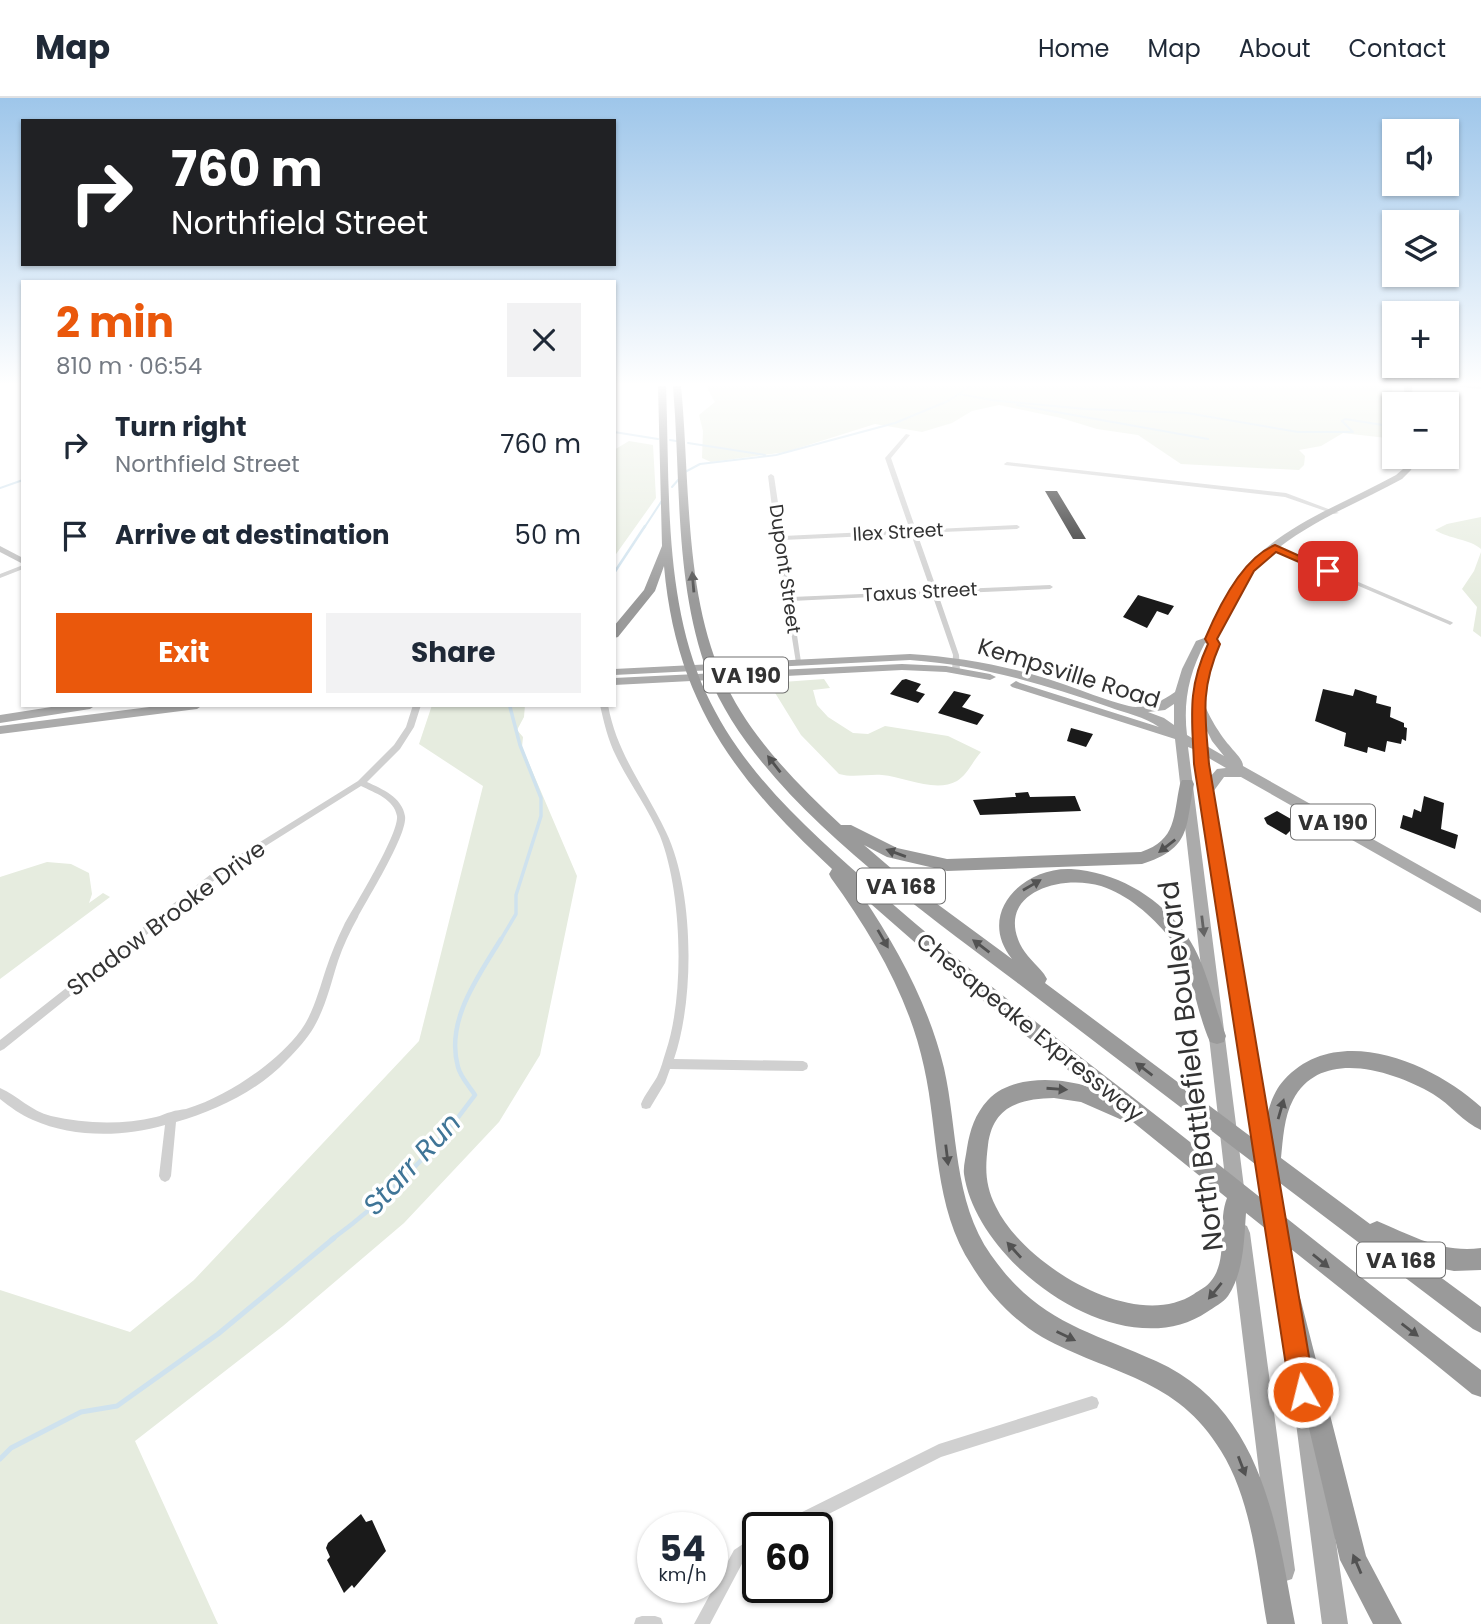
<!DOCTYPE html>
<html lang="en">
<head>
<meta charset="utf-8">
<style>
  :root { --surface:#fff; --page:#f2f2f3; --text:#1f2937; --muted:#747a83; --line:#e0e1e3; --accent:#ea580c }
  body { margin:0; font-family:Poppins,sans-serif; background:var(--page); color:var(--text); height:100vh; display:flex; flex-direction:column; font-size:26px; white-space:nowrap }
  * { box-sizing:border-box; margin:0 }
  p { font-size:23px; color:var(--muted) }
  .icon { flex:none; width:38px; height:38px; fill:none; stroke:currentColor; stroke-width:2; stroke-linecap:round; stroke-linejoin:round }
  .map { position:relative; flex:1; overflow:hidden }
  .panel { position:absolute; left:21px; top:182px; width:595px; height:427px; display:flex; flex-direction:column; background:var(--surface); border-radius:0px; box-shadow:0 2px 5px #0004 }
  .panel>* { flex:none }
  .hud { position:absolute; left:21px; top:21px; width:595px; height:147px; border-radius:0px; box-shadow:0 2px 5px #0004; background:#202124; color:#fff; overflow:hidden }
  .tools { position:absolute; left:1382px; top:21px; display:grid; gap:14px }
  .tools a { display:grid; place-items:center; width:77px; height:77px; border-radius:0px; background:var(--surface); box-shadow:0 2px 5px #0004; font-size:35px }
  .speed { position:absolute; left:637px; top:1414px; display:flex; gap:14px; font-size:35px; font-weight:700; text-align:center }
  .speed>* { display:grid; place-content:center; width:91px; height:91px; border-radius:50%; background:var(--surface); box-shadow:0 2px 5px #0004; line-height:1 }
  .speed small { font-size:18px; font-weight:400 }
  .speed .limit { border:4px solid #111; border-radius:10px; background:#fff; color:#111 }
  .pin { position:absolute; display:grid; place-items:center; width:60px; height:60px; color:#fff; margin:-30px; border-radius:14px; box-shadow:0 4px 10px #0006 }
  .me { position:absolute; width:77px; margin:-38px; rotate:352deg; stroke-linejoin:round; filter:drop-shadow(0 0 5px #0008) }
  .turn { display:flex; align-items:center; gap:24px; height:147px; padding:0 35px; font-size:32px }
  .turn .icon { width:91px; height:91px; stroke-width:2.5 }
  .turn b { display:block; font-size:49px; line-height:60px }
  .round { display:grid; place-items:center; flex:none; width:74px; height:74px; border-radius:0px; background:var(--page) }
  .overview { display:flex; align-items:center; justify-content:space-between; height:119px; padding:0 35px }
  h1 { font-size:42px; font-weight:700; line-height:52px; color:var(--accent) }
  .cta { display:flex; gap:14px; margin-top:auto; padding:14px 35px }
  .cta a { flex:1; height:80px; border-radius:0px; background:var(--accent); color:#fff; font-size:28px; font-weight:700; line-height:80px; text-align:center }
  .cta a+a { background:var(--page); color:var(--text) }
  ul { padding:0; list-style:none }
  li { display:flex; align-items:center; gap:21px; height:91px; padding:0 35px }
  li div { flex:1 }
  li b { display:block; font-size:26px }
  li em { font-style:normal }
  header { display:flex; align-items:center; gap:42px; box-sizing:border-box; height:98px; padding:0 35px; background:var(--surface); border-bottom:2px solid var(--line) }
  header strong { font-size:33px }
  nav { display:flex; gap:38px; margin-inline-start:auto; font-size:24px }
  .map>svg:first-child { display:block }
  .green { fill:#e6ecdf }
  .lines { fill:none; stroke-linecap:round; stroke-linejoin:round }
  .stream-far4 { stroke:#cfe2ee; stroke-width:2 }
  .stream-far3 { stroke:#cfe2ee; stroke-width:2.5 }
  .stream-far2 { stroke:#cfe2ee; stroke-width:3.5 }
  .stream-far1 { stroke:#cfe2ee; stroke-width:4.5 }
  .stream { stroke:#cfe2ee; stroke-width:5 }
  .building { fill:#1a1a1a }
  .street { fill:#d0d0d0; fill-rule:evenodd }
  .secondary { fill:#bdbdbd; fill-rule:evenodd }
  .primary { fill:#ababab; fill-rule:evenodd }
  .highway { fill:#9a9a9a; fill-rule:evenodd }
  .oneway { fill:#525252 }
  .oneway2 { fill:#636363 }
  .route { fill:#ea580c; stroke:#983908; stroke-width:2 }
  .labels { text-anchor:middle; dominant-baseline:central; stroke-width:7; stroke-linejoin:round; paint-order:stroke }
  .far-street-label { font-size:19px; fill:#333; stroke:#fff }
  .shield { fill:#fff; stroke:#707070; stroke-width:2 }
  .shield-label { font-size:21px; font-weight:bold; fill:#333 }
  .street-label { font-size:23px; fill:#333; stroke:#fff }
  .near-street-label { font-size:28px; fill:#333; stroke:#fff }
  .near-water-label { font-size:28px; font-style:italic; fill:#3f7597; stroke:#fff }
</style>
</head>
<body>
<header>
<strong>Map</strong>
<nav><a>Home</a><a>Map</a><a>About</a><a>Contact</a></nav>
</header>
<div class="map">
<svg width="1481" height="1526" viewBox="0 0 1481 1526">
  <rect width="100%" height="100%" fill="#fff"/>
  <path class="green" d="M706,288H1392L1395,341L1343,335L1321,348L1299,352L1305,358L1304,367L1299,372L1181,366L1138,337L1097,331L1061,320L999,307L972,313L952,325L922,334L875,326L786,354L711,364L702,360L703,333L699,317L715,304Z
    M629,343L653,347L656,400L614,459V352Z
    M1481,419V451C1470,441 1449,441 1435,432L1447,426Z
    M1481,454V539L1473,533L1477,509L1462,491L1474,473Z
    M824,581L830,590L813,592L817,607L828,619L853,635L868,636L885,628L948,638L981,654C973,663 967,677 957,683C935,695 905,679 882,677C868,676 853,680 839,676L801,637L769,585Z
    M432,607H525L524,619L517,632L523,639L522,649L577,778L540,957L499,1024L404,1125L283,1228L135,1343L218,1526H0V1192L130,1234L194,1182L419,943L483,688L419,646Z
    M47,764L71,766L89,775L92,796L89,805L103,795L110,799L0,881V779Z"/>
  <g class="lines">
    <path class="stream-far4" d="M959,296L992,302
      M990,302L1086,311L1187,315L1298,334H1353L1342,323L1345,321L1395,329
      M1017,307L1208,341
      M614,334L658,341
      M670,342L676,343
      M688,345L765,357
      M685,374L700,366L776,357L895,325L948,303L971,288
      M672,389L679,381
      M0,390L23,382
      M644,430L663,401"/>
    <path class="stream-far3" d="M614,475L645,428
      M510,607L511,610"/>
    <path class="stream-far2" d="M500,843L516,816V797L541,718V700L520,647L510,609"/>
    <path class="stream-far1" d="M331,1142C386,1102 435,1052 475,997C469,988 460,978 458,969C445,923 478,879 501,841"/>
    <path class="stream" d="M0,1361L11,1350L81,1314L117,1308L218,1236L334,1140"/>
  </g>
  <path class="building" d="M1045,393H1057L1086,441H1073Z
    M1138,497L1174,508L1168,517L1157,513L1147,530L1123,519Z
    M906,581L921,586L916,593L925,596L918,605L890,596L902,582Z
    M1323,591L1353,598L1355,591L1377,598L1376,605L1391,609L1390,619L1404,625V629L1407,630L1406,643L1402,641L1401,646L1387,643L1385,654L1368,649L1367,655L1344,648L1346,635L1315,623Z
    M954,593L971,597L962,609L984,617L977,627L938,615Z
    M1071,630L1093,636L1086,649L1067,643Z
    M1028,694L1030,699L1075,698L1081,713L980,717L973,702L1013,699H1016L1015,695Z
    M1424,698L1444,705L1441,731L1458,737L1455,751L1400,730L1403,717L1412,720L1414,711L1421,714Z
    M1277,713L1298,725L1286,737L1267,726L1264,720Z
    M361,1416L366,1424L372,1422L386,1453L354,1490L352,1487L344,1495L327,1462L330,1459L326,1450L328,1445Z"/>
  <g class="lines">
    <path class="street" d="M1459,288L1481,289V291L1461,289Z
      M906,336L910,337L891,360L916,432L1017,427L1020,429L1017,431L917,435L937,492L1050,487L1053,489L1050,491L938,496L959,557L960,573L956,575L952,573L953,557L932,496L792,503L801,564L800,565H796L776,440L768,378L771,376L774,378L783,438L910,432L885,360ZM911,436L931,493L792,499L783,442Z
      M1007,364L1286,395L1339,415L1334,416L1285,399L1005,367L1004,366Z
      M1274,448L1452,524L1453,525L1450,527L1448,526L1272,451V449Z
      M23,467V471L0,480V476Z
      M413,607H421L414,629L400,651L367,684C382,691 402,699 405,718C408,736 368,800 358,819C350,833 343,848 338,863C331,885 326,908 314,929C307,941 297,952 287,962C259,992 216,1013 176,1024L171,1078L169,1082L165,1084L161,1082L159,1078L165,1027C124,1039 73,1040 33,1022C21,1017 10,1009 0,1001V990C18,998 31,1013 51,1018C85,1026 122,1027 156,1019C161,1018 166,1015 171,1014C176,1012 181,1012 186,1011C215,1002 242,986 265,968C280,956 295,942 305,926C315,909 320,889 326,871C331,856 337,841 344,827C355,807 399,736 397,718C394,701 375,695 361,688L226,773L4,951L0,953V942L220,769L358,683L394,647L406,629Z
      M600,607H608C617,657 645,689 666,734C694,792 695,900 674,961L803,963L807,965L808,968L807,971L803,973L670,971L665,985L650,1010L646,1011L642,1010L641,1006C645,996 652,988 657,979C661,971 663,962 666,953C685,896 682,794 660,738C648,710 629,685 616,658C608,642 604,625 600,607Z
      M1092,1298L1097,1300L1099,1305L1097,1310L941,1359L801,1430H778L780,1425L939,1346Z
      M758,1436V1452L744,1462L710,1526H694L734,1452Z
      M642,1518H655L661,1520L663,1526H634L636,1520Z"/>
    <path class="secondary" d="M0,448L23,460V466L0,454Z"/>
    <path class="primary" d="M1404,288H1412L1413,306H1405Z
      M1408,359H1416L1411,372L1402,381C1351,409 1286,432 1249,479C1234,497 1225,520 1216,541L1219,546C1213,560 1201,589 1204,604C1207,616 1221,638 1229,647C1234,654 1243,661 1243,668L1481,802V815L1241,679H1224L1213,694L1301,1209L1298,1216L1291,1219L1284,1216L1281,1209L1193,651L1188,649L1245,1097L1243,1104L1236,1106L1229,1104L1227,1097L1175,641L1012,589L1010,587L1016,583L1020,585L1159,629C1145,619 1125,615 1109,609C1044,586 979,567 910,562L614,577V571L910,556C957,559 1003,567 1048,581C1066,586 1122,609 1136,609C1152,608 1162,603 1175,594L1182,571L1196,543L1207,539C1216,517 1226,495 1240,476C1278,428 1344,406 1396,377L1403,371ZM1205,545L1209,546C1195,577 1190,607 1192,640L1187,637C1183,604 1189,575 1205,545ZM1174,606V627L1164,620L1148,614L1165,612ZM1204,627L1212,643L1224,658L1205,647ZM1207,659L1226,670L1217,671L1210,679Z
      M902,566L946,568L990,576L996,579L990,582L946,574L902,572L614,587V580Z
      M64,607H96L90,611L0,625V617Z
      M165,607H203L197,611L0,636V628Z
      M1240,1125L1247,1128L1250,1135L1295,1472L1292,1481L1283,1484L1274,1481L1271,1472L1230,1135L1233,1128Z
      M1304,1291L1312,1294L1315,1302L1348,1526H1322L1293,1302L1296,1294Z"/>
    <path class="highway" d="M658,288H666C670,389 663,501 706,595C744,678 815,738 882,797C964,868 1049,935 1135,1001C1251,1091 1364,1183 1481,1272V1299L1472,1296L1429,1261L1246,1115C1244,1142 1244,1174 1228,1198C1223,1205 1214,1209 1207,1214C1123,1271 977,1168 964,1076C963,1069 966,1058 967,1050C970,1032 975,1016 988,1002C1011,977 1059,979 1089,989L959,883L863,799C898,851 929,908 944,970C958,1032 953,1103 991,1157C1038,1224 1087,1232 1156,1263C1262,1311 1276,1424 1295,1526H1267C1257,1469 1252,1403 1221,1353C1177,1279 1110,1277 1042,1239C1013,1222 989,1196 972,1168C933,1109 939,1036 924,969C909,899 873,838 831,780L829,776L832,771C735,681 676,604 664,468L655,493L618,539L614,540V528L644,492L662,448ZM1054,1000L1081,1004L1122,1022L1128,1020L1227,1100C1217,1125 1229,1161 1211,1183C1207,1189 1199,1192 1194,1196C1134,1235 1023,1166 996,1109C985,1087 985,1071 988,1047C993,1008 1019,1001 1054,1000Z
      M673,288H681C690,381 684,492 722,578C748,637 795,684 841,727H851L897,750L947,761L1141,754C1177,742 1173,718 1180,686L1182,682H1192L1194,686C1185,730 1192,750 1142,766L947,773L887,759L864,747L906,783L1012,861C976,816 1022,769 1071,771C1115,774 1154,796 1181,830C1206,860 1212,903 1226,938L1224,944L1217,946L1210,944C1195,911 1193,868 1169,839C1152,818 1127,796 1101,788C1062,776 996,794 1020,846C1025,857 1037,867 1044,876L1047,881L1045,885L1262,1047C1265,1025 1269,998 1284,982C1337,923 1433,965 1481,1009V1032C1464,1025 1450,1006 1433,996C1393,973 1321,949 1293,1002C1284,1019 1283,1041 1281,1060L1370,1126L1377,1123C1413,1138 1441,1155 1481,1150V1172L1454,1173L1424,1167L1481,1209V1235L1473,1231L1276,1082L1268,1087L1261,1084L1258,1077L1259,1069C1179,1008 1099,947 1019,886C918,809 756,698 708,576C674,485 681,383 673,288Z
      M1290,1192L1298,1195L1301,1203L1366,1458L1402,1526H1373L1340,1462L1279,1203L1282,1195Z"/>
  </g>
  <defs><path id="oneway-solid" d="M-6-.8H1V-3.2L6.5 0L1 3.2V.8H-6Z" transform="scale(1.75)"/></defs>
  <g class="oneway">
    <use href="#oneway-solid" transform="translate(693 484) rotate(-95)"/>
    <use href="#oneway-solid" transform="translate(774 666) rotate(-128)"/>
    <use href="#oneway-solid" transform="translate(1167 748) rotate(142)"/>
    <use href="#oneway-solid" transform="translate(896 755) rotate(-160)"/>
    <use href="#oneway-solid" transform="translate(1032 787) rotate(-30)"/>
    <use href="#oneway-solid" transform="translate(883 841) rotate(60)"/>
    <use href="#oneway-solid" transform="translate(981 848) rotate(-143)"/>
    <use href="#oneway-solid" transform="translate(1144 971) rotate(-143)"/>
    <use href="#oneway-solid" transform="translate(1057 991) rotate(4)"/>
    <use href="#oneway-solid" transform="translate(1281 1011) rotate(-74)"/>
    <use href="#oneway-solid" transform="translate(947 1057) rotate(83)"/>
    <use href="#oneway-solid" transform="translate(1014 1152) rotate(-132)"/>
    <use href="#oneway-solid" transform="translate(1321 1163) rotate(39)"/>
    <use href="#oneway-solid" transform="translate(1215 1193) rotate(129)"/>
    <use href="#oneway-solid" transform="translate(1410 1232) rotate(37)"/>
    <use href="#oneway-solid" transform="translate(1066 1238) rotate(26)"/>
    <use href="#oneway-solid" transform="translate(1242 1368) rotate(69)"/>
    <use href="#oneway-solid" transform="translate(1357 1466) rotate(-113)"/>
  </g>
  <use class="oneway2" href="#oneway-solid" transform="translate(1203 828) rotate(83)"/>
  <linearGradient id="sky" x2="0" y2="1"><stop stop-color="#9ec6ea"/><stop offset="0.57" stop-color="#fff"/><stop offset="1" stop-color="#fff" stop-opacity="0"/></linearGradient>
  <rect width="1481" height="502" fill="url(#sky)"/>
  <path class="route" d="M1275,447L1333,473L1324,475L1276,454L1254,473L1217,541L1220,546C1200,592 1205,617 1209,666L1315,1294L1311,1303L1303,1306L1294,1303L1290,1294L1194,666C1192,617 1187,592 1208,546L1205,541C1218,510 1242,460 1275,447Z"/>
  <g class="labels">
    <g class="far-street-label">
      <text transform="translate(898 434) rotate(-3)">Ilex Street</text>
      <text transform="translate(785 471) rotate(82)">Dupont Street</text>
      <text transform="translate(920 494) rotate(-3)">Taxus Street</text>
    </g>
    <g class="shield">
      <rect x="704" y="559.5" width="84" height="35" rx="5"/>
      <rect x="1291" y="706.5" width="84" height="35" rx="5"/>
      <rect x="857" y="770.5" width="88" height="35" rx="5"/>
      <rect x="1357" y="1144.5" width="88" height="35" rx="5"/>
    </g>
    <g class="shield-label">
      <text x="746" y="577">VA 190</text>
      <text x="1333" y="724">VA 190</text>
      <text x="901" y="788">VA 168</text>
      <text x="1401" y="1162">VA 168</text>
    </g>
    <g class="street-label">
      <text transform="translate(1069 575) rotate(17)">Kempsville Road</text>
      <text transform="translate(166 820) rotate(-37)">Shadow Brooke Drive</text>
      <text transform="translate(1030 929) rotate(39)">Chesapeake Expressway</text>
    </g>
    <g class="near-street-label">
      <text transform="translate(1191 968) rotate(-97)">North Battlefield Boulevard</text>
    </g>
    <g class="near-water-label">
      <text transform="translate(412 1066) rotate(-47)">Starr Run</text>
    </g>
  </g>
</svg>
<div class="tools">
<a><svg class="icon" aria-label="sound" viewBox="0 0 24 24"><path d="M4 9h4l5-4v14l-5-4H4zM17 9q2 3 0 6"/></svg></a>
<a><svg class="icon" aria-label="layers" viewBox="0 0 24 24"><path d="M12 4l9 5-9 5-9-5zM3 14l9 5 9-5"/></svg></a>
<a>+</a>
<a>−</a>
</div>
<div class="speed"><div>54<small>km/h</small></div><div class="limit">60</div></div>
<div class="pin" style="left:1328px;top:473px;background:#d93025"><svg class="icon" aria-label="arrive" viewBox="0 0 24 24"><path d="M6 21V4h12l-3 4 3 4H6"/></svg></div>
<svg class="me" style="left:1303px;top:1294px" viewBox="-20 -20 40 40"><circle r="17" fill="#ea580c" stroke="#fff" stroke-width="3"/><path d="M0-11L8 9 0 5-8 9z" fill="#fff"/></svg>
<div class="hud">
<div class="turn"><svg class="icon" aria-label="right" viewBox="0 0 24 24"><path d="M7 20v-9h11M14 6l5 5-5 5"/></svg><div><b>760 m</b>Northfield Street</div></div>
</div>
<section class="panel">
<div class="overview"><div><h1>2 min</h1><p>810 m · 06:54</p></div><a class="round"><svg class="icon" aria-label="close" viewBox="0 0 24 24"><path d="M6 6l12 12M18 6L6 18"/></svg></a></div>
<ul>
<li><svg class="icon" aria-label="right" viewBox="0 0 24 24"><path d="M7 20v-9h11M14 6l5 5-5 5"/></svg><div><b>Turn right</b><p>Northfield Street</p></div><em>760 m</em></li>
<li><svg class="icon" aria-label="arrive" viewBox="0 0 24 24"><path d="M6 21V4h12l-3 4 3 4H6"/></svg><div><b>Arrive at destination</b></div><em>50 m</em></li>
</ul>
<div class="cta"><a>Exit</a><a>Share</a></div>
</section>
</div>
</body>
</html>
